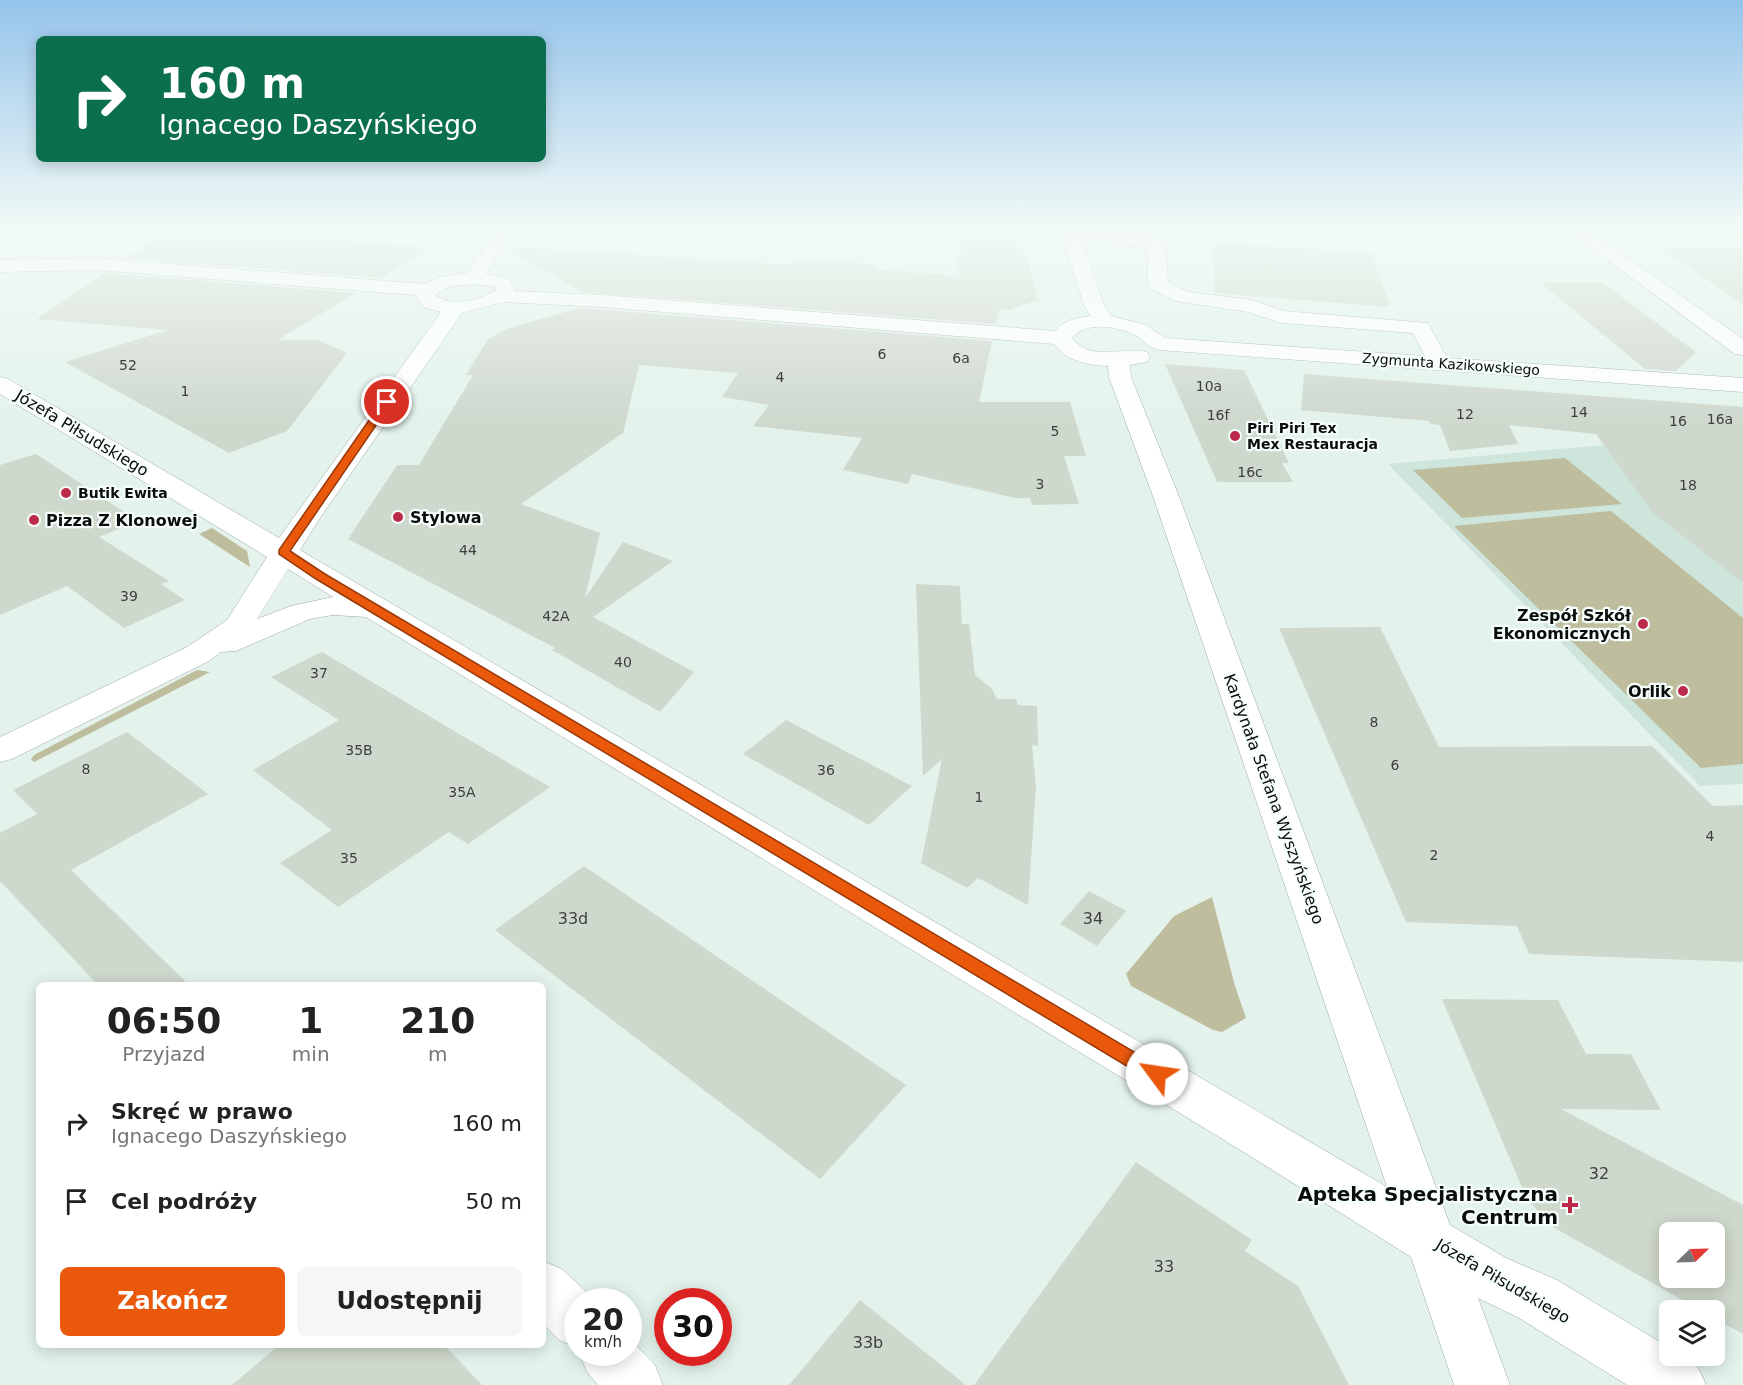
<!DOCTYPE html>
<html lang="pl">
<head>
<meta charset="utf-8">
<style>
  :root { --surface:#fff; --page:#f6f6f6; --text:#222; --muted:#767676; --accent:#ea580c }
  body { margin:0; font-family:"DejaVu Sans",sans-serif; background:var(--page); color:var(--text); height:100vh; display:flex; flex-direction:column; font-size:22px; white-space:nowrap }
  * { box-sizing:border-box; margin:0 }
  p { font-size:20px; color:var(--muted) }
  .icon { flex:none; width:33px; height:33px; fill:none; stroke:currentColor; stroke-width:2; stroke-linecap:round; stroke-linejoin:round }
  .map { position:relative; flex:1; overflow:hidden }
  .details { position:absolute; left:36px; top:982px; width:510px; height:366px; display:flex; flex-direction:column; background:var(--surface); border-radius:9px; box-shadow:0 3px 15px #0003 }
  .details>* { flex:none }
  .guide { position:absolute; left:36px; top:36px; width:510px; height:126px; border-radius:9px; box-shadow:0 3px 15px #0003; background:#0b6e4f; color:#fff; overflow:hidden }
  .needle { width:39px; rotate:67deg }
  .controls { position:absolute; left:1659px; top:1222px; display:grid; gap:12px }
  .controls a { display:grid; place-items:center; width:66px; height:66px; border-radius:9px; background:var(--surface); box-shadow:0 3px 15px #0003; font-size:30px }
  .speed { position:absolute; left:564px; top:1288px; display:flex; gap:12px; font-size:30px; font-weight:700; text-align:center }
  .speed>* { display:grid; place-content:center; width:78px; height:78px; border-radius:50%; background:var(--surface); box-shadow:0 3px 15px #0003; line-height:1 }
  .speed small { font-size:15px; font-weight:400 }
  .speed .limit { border:9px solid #d22; background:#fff; color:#111 }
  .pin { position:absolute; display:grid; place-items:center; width:51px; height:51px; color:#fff; margin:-26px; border:3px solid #fff; border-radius:50%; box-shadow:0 2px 6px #0007 }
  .me { position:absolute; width:66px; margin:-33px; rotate:301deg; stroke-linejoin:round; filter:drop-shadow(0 0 4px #0008) }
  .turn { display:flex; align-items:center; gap:21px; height:126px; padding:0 24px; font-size:27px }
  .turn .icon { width:78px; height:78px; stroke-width:2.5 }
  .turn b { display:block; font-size:42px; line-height:51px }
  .eta { display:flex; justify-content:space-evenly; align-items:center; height:102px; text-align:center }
  .eta b { font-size:36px; font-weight:600; line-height:42px }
  .primary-button { display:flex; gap:12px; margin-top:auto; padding:12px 24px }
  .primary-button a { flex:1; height:69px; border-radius:9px; background:var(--accent); color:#fff; font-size:24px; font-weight:600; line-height:69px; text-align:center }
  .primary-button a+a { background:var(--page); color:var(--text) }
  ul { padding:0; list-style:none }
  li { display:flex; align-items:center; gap:18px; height:78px; padding:0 24px }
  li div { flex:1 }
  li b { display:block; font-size:22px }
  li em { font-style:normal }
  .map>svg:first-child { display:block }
  .built { fill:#cee5dc }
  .green { fill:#bebe9e }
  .building { fill:#cfd8cd; fill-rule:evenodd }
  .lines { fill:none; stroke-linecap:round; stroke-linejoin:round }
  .minor-casing { stroke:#9baaa4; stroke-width:1 }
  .minor { fill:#fff; fill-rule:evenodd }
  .route { fill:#ea580c; stroke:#983908; stroke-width:1.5 }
  .poi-dot { fill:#bb2a49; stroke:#f5fefa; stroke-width:2 }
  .labels { text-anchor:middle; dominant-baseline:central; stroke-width:4.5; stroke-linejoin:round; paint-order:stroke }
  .number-label { font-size:14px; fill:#3a403c }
  .far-street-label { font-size:14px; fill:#090e0c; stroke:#f5fefa }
  .far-poi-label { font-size:14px; font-weight:bold; fill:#090e0c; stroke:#f5fefa; text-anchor:start }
  .street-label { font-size:16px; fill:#090e0c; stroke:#f5fefa }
  .poi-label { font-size:16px; font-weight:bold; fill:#090e0c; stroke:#f5fefa; text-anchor:start }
  .near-number-label { font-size:16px; fill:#3a403c }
  .near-poi-label { font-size:20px; font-weight:bold; fill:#090e0c; stroke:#f5fefa; text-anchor:end }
</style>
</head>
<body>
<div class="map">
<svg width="1743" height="1385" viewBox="0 0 1743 1385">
  <rect width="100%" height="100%" fill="#e3f3ec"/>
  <path class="built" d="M1743,433V784L1700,786L1388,464Z"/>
  <path class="green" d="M1565,458L1622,504L1462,518L1413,470Z
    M1611,511L1743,618V764L1701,768L1454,526Z
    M212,528L247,551L250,567L199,534Z
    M197,670L210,672L34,762L31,759L34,755Z
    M1212,897L1235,986L1246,1018L1222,1032L1213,1030L1131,986L1126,974L1174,916Z"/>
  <path class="building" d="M168,230L432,247L380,278L127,258Z
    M968,230L1017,233L1014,244L1025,250L1038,300L1008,310L999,309L996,324L582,292L506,248L507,246L789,265L793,259L875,264L874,269L958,276L956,260Z
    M1212,242L1371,252L1390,307L1215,293Z
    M1660,248H1743V304Z
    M105,273L356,293L277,340H318L347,353L287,431L229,453L65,362L168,330L37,319Z
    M1541,283H1603L1696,352L1676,371L1645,369Z
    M580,308L992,341L979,402H1070L1086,456H1064L1079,504L1032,505L1030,498H1015L912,474L908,484L843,470L862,438L753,426L769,405L722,397L738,373L639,365L623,433L521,504L600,533L585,598L623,542L673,561L593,617L694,672L660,712L552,650L555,648L348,539L397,465H419L473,375H466L488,339L509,328Z
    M1165,364L1244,370L1289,463H1282L1293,482H1217Z
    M1304,374L1743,407V583L1652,512L1596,434L1509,425L1518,444L1450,451L1440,425L1431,424L1429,421L1301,410Z
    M36,454L138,521L99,537L169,581L161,584L185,600L124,628L67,586L0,615V465Z
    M916,584L960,586L962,624H969L975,675L992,689L997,699H1016L1018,705L1037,706L1038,746L1032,745L1036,787L1028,905L978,878L967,888L921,863L942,759L923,776Z
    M1380,627L1439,747L1652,746L1713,806L1743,805V962L1529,954L1517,926L1406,922L1279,628Z
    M322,652L466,738L550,787L468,844L449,832L338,907L280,863L332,830L253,770L339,720L271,677Z
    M786,720L912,786L869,825L743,754Z
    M127,732L208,794L71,870L190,986H99L0,881V833L37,814L13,790Z
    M584,866L906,1085L820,1179L495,930Z
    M1089,891L1126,911L1097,946L1060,924Z
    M1442,999L1558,1000L1586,1054H1631L1661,1110L1561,1109L1743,1205V1334L1714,1318V1311H1702L1553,1227L1527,1199ZM1670,1233H1714V1278H1670Z
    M1136,1162L1252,1240L1245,1251L1298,1286L1349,1385H974Z
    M860,1300L966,1385H789Z
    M278,1346H445L482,1385H232Z"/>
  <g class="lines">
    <defs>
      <path id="minor" d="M496,230H514L486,274L510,279L515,291L602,295L1055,331C1064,320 1076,318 1090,316L1084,305L1060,230L1157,236L1163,237L1166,241L1168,282L1188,292L1252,300L1284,311L1428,323L1447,358L1743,378V392L1159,350C1149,348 1144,340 1135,335C1118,326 1085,321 1072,338C1091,363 1122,346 1147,352L1150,357L1147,362L1130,365L1131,377L1180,499L1450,1225L1506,1258L1557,1280L1670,1348V1356C1693,1356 1698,1365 1706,1385H1627L1519,1318L1478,1298L1510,1385H1454L1411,1257L1242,1151L366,617L333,615L310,619L236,651L221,652L209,661L12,759L0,762V737L187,647L227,620L267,557L0,394V377L8,379L279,538L441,312L423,307L415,295L96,270L0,272V260L96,258L425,284L440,277L468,273ZM1082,243L1148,246V285L1151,289L1176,301L1248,312L1281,323L1413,333L1425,356L1165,338L1146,325L1111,316L1104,305ZM474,284L495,287L496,290C480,300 450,308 435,295L451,286ZM504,302L602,307L1054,344C1066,361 1088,365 1108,366L1109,377L1154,499L1387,1187L300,550L320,518L462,313ZM288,569L333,597L291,606L257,619Z
        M1567,230H1587L1743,339V355L1735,354Z
        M543,1261L562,1269L597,1302H578V1348L559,1340L543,1324Z
        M628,1337L655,1365L663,1385H598L587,1372L579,1353H628Z"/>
    </defs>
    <use href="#minor" class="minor-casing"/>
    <use href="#minor" class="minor"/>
  </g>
  <linearGradient id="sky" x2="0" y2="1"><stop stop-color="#95c4eb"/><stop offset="0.54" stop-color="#f2faf6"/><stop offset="1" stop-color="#f2faf6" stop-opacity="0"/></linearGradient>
  <rect width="1743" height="424" fill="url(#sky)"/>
  <path class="route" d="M387,399L392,402L290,551L325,574L1163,1069L1166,1074L1163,1080L1157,1082L1150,1080L316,579L279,554V550L383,400Z"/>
  <g class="poi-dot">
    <circle cx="1235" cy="436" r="6"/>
    <circle cx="66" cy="493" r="6"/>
    <circle cx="398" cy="517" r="6"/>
    <circle cx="34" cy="520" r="6"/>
    <circle cx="1643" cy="624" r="6"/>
    <circle cx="1683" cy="691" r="6"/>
    <path d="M1567 1196h6v6h6v6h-6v6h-6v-6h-6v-6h6z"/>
  </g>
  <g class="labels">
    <g class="number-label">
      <text x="882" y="354">6</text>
      <text x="961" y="358">6a</text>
      <text x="128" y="365">52</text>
      <text x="780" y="377">4</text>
      <text x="1209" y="386">10a</text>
      <text x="185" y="391">1</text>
      <text x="1579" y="412">14</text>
      <text x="1465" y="414">12</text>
      <text x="1218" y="415">16f</text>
      <text x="1720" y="419">16a</text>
      <text x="1678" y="421">16</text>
      <text x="1055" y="431">5</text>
      <text x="1250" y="472">16c</text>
      <text x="1040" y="484">3</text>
      <text x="1688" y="485">18</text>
      <text x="468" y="550">44</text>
      <text x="129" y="596">39</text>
      <text x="556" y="616">42A</text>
      <text x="623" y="662">40</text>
      <text x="319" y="673">37</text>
      <text x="1374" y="722">8</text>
      <text x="359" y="750">35B</text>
      <text x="1395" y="765">6</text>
      <text x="86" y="769">8</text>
      <text x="826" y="770">36</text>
      <text x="462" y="792">35A</text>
      <text x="979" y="797">1</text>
      <text x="1710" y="836">4</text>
      <text x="1434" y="855">2</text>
      <text x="349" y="858">35</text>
    </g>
    <g class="far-street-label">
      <text transform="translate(1451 364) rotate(4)">Zygmunta Kazikowskiego</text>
    </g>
    <g class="far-poi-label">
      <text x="1247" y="428">Piri Piri Tex<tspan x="1247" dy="16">Mex Restauracja</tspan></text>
      <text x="78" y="493">Butik Ewita</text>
    </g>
    <g class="street-label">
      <text transform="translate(82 433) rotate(31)">Józefa Piłsudskiego</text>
      <text transform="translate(1274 799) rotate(70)">Kardynała Stefana Wyszyńskiego</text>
      <text transform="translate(1503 1281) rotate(30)">Józefa Piłsudskiego</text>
    </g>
    <g class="poi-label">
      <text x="410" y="517">Stylowa</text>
      <text x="46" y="520">Pizza Z Klonowej</text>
      <text x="1631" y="615" text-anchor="end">Zespół Szkół<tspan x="1631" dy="18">Ekonomicznych</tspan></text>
      <text x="1671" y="691" text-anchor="end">Orlik</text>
    </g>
    <g class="near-number-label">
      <text x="573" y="918">33d</text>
      <text x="1093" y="918">34</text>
      <text x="1599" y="1173">32</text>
      <text x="1164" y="1266">33</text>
      <text x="868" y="1342">33b</text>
    </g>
    <g class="near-poi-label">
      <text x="1558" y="1194">Apteka Specjalistyczna<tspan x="1558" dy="23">Centrum</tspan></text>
    </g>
  </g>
</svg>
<div class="controls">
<a><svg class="needle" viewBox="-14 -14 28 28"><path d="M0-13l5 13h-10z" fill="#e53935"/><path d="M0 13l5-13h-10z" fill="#767676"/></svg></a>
<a><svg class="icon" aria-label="layers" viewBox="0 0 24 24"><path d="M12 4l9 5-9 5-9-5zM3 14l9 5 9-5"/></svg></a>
</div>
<div class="speed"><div>20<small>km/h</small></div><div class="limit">30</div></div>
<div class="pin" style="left:387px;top:402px;background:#d93025"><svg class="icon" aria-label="arrive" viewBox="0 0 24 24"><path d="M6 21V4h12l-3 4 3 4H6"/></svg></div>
<svg class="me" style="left:1157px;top:1074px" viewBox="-20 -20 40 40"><circle r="19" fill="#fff"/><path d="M0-13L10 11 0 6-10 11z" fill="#ea580c"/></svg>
<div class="guide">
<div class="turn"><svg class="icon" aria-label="right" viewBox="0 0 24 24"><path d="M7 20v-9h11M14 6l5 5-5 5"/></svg><div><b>160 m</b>Ignacego Daszyńskiego</div></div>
</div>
<section class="details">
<div class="eta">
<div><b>06:50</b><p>Przyjazd</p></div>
<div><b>1</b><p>min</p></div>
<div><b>210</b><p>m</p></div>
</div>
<ul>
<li><svg class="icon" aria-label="right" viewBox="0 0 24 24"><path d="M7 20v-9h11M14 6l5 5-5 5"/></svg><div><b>Skręć w prawo</b><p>Ignacego Daszyńskiego</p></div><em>160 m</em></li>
<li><svg class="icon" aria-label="arrive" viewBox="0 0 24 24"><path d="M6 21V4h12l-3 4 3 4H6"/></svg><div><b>Cel podróży</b></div><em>50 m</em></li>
</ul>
<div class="primary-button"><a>Zakończ</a><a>Udostępnij</a></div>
</section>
</div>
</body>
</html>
